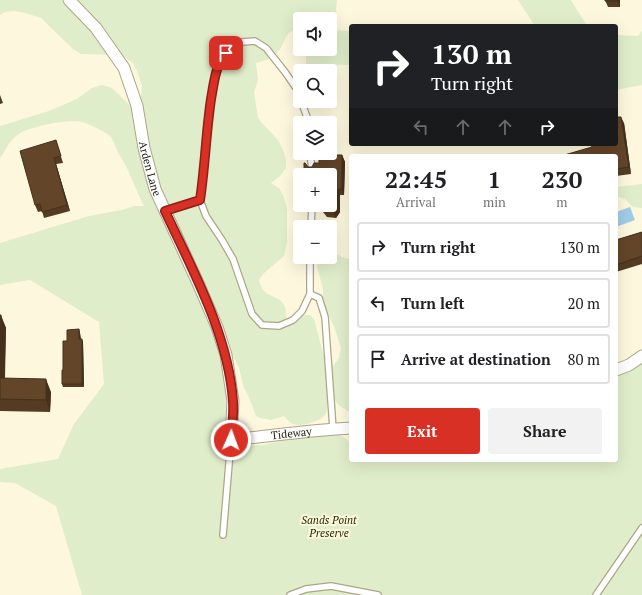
<!DOCTYPE html>
<html lang="en">
<head>
<meta charset="utf-8">
<style>
  :root { --surface:#fff; --page:#f2f2f2; --text:#202124; --muted:#757577; --line:#e0e0e0; --accent:#d93025 }
  body { margin:0; font-family:"PT Serif",serif; background:var(--page); color:var(--text); height:100vh; display:flex; flex-direction:column; font-size:15px; white-space:nowrap }
  * { box-sizing:border-box; margin:0 }
  p { font-size:13px; color:var(--muted) }
  .icon { flex:none; width:22px; height:22px; fill:none; stroke:currentColor; stroke-width:2; stroke-linecap:round; stroke-linejoin:round }
  .map { position:relative; flex:1; overflow:hidden }
  .details { position:absolute; left:349px; top:154px; width:269px; height:308px; display:flex; flex-direction:column; background:var(--surface); border-radius:4px; box-shadow:0 4px 16px #0002 }
  .details>* { flex:none }
  .top-card { position:absolute; left:349px; top:24px; width:269px; height:122px; border-radius:4px; box-shadow:0 4px 16px #0002; background:#202124; color:#fff; overflow:hidden }
  .fabs { position:absolute; left:293px; top:12px; display:grid; gap:8px }
  .fabs a { display:grid; place-items:center; width:44px; height:44px; border-radius:4px; background:var(--surface); box-shadow:0 4px 16px #0002; font-size:20px }
  .pin { position:absolute; display:grid; place-items:center; width:34px; height:34px; color:#fff; margin:-17px; border-radius:8px; box-shadow:0 2px 6px #0006 }
  .me { position:absolute; width:44px; margin:-22px; rotate:2deg; stroke-linejoin:round; filter:drop-shadow(0 0 3px #0008) }
  .turn { display:flex; align-items:center; gap:14px; height:84px; padding:0 16px; font-size:18px }
  .turn .icon { width:52px; height:52px; stroke-width:2.5 }
  .turn b { display:block; font-size:28px; line-height:34px }
  .lanes { display:flex; align-items:center; height:38px; padding:0 16px; background:#0003; justify-content:center; gap:20px; direction:ltr }
  .lanes .off { opacity:.35 }
  .eta { display:flex; justify-content:space-evenly; align-items:center; height:68px; text-align:center }
  .eta b { font-size:24px; font-weight:700; line-height:28px }
  .primary-button { display:flex; gap:8px; margin-top:auto; padding:8px 16px }
  .primary-button a { flex:1; height:46px; border-radius:4px; background:var(--accent); color:#fff; font-size:16px; font-weight:700; line-height:46px; text-align:center }
  .primary-button a+a { background:var(--page); color:var(--text) }
  ul { padding:0; list-style:none }
  li { display:flex; align-items:center; gap:12px; height:50px; margin:0 8px 6px; padding:0 8px; border:2px solid var(--line); border-radius:4px }
  li div { flex:1 }
  li b { display:block; font-size:15px }
  li em { font-style:normal }
  .map>svg:first-child { display:block }
  .green { fill:#e0edca }
  .water { fill:#a1cce7 }
  .lines { fill:none; stroke-linecap:round; stroke-linejoin:round }
  .service-casing { stroke:#ada587; stroke-width:8 }
  .minor-casing { stroke:#ada587; stroke-width:13 }
  .service { stroke:#fff; stroke-width:5.5 }
  .minor { stroke:#fff; stroke-width:11 }
  .wall { fill:#553b23 }
  .shaded-wall { fill:#45301d }
  .building { fill:#634529; stroke:#45301d }
  .route-casing { stroke:#8d1f18; stroke-width:10 }
  .route { stroke:#d93025; stroke-width:7 }
  .labels { text-anchor:middle; dominant-baseline:central; stroke-width:4; stroke-linejoin:round; paint-order:stroke }
  .street-label { font-size:11px; fill:#242115; stroke:#fdf7de }
  .park-label { font-size:11px; font-style:italic; fill:#222f00; stroke:#fdf7de }
</style>
</head>
<body>
<div class="map">
<svg width="642" height="595" viewBox="0 0 642 595">
  <rect width="100%" height="100%" fill="#fdf7de"/>
  <path class="green" d="M0,0H62L67,9L65,0H337L336,9L337,24H330V19H300V28C296,29 291,31 288,34C284,39 282,48 277,53C271,59 264,61 256,63L258,80L254,92L258,118L262,123L278,140L283,150L286,160V168L280,176L271,183L279,188L283,195L287,208V243L284,256L263,274L259,280C260,283 261,287 263,290C266,293 269,295 274,297C289,303 286,313 285,326L296,322L303,315H310L314,319L324,357L333,366L339,358L341,348L335,329L323,302V289L317,266C321,259 322,257 330,257V254L339,255L344,258L351,259V412C339,408 334,400 327,390C326,398 329,408 325,415C322,420 302,427 296,425C291,424 287,420 284,416L271,420L260,418L256,416L248,395L244,388L239,368L232,354L238,402V434L244,443L248,446L262,445L310,435L331,433L339,435L345,438L351,443V460H616V373L642,360V595H82L56,506L15,483L0,482V469L58,459L74,424L104,384L99,322L30,280L0,285V243L89,216L122,210L134,206H144C138,194 133,182 128,170C125,164 122,159 119,154C116,149 114,141 111,137C106,132 88,123 81,122C67,119 23,127 14,138C8,143 5,152 0,158V126L49,111L77,99L92,88L102,85L112,88L142,117L141,98L142,85L138,73L133,63L121,55L81,54L73,49L41,18L25,13L14,11L5,12L0,15Z
    M518,0H571L587,26H535Z
    M330,30L351,31V65L306,64V49H330Z
    M642,31V85L616,90V35L638,36Z
    M642,184V208L633,207L625,199L616,196V187Z"/>
  <path class="water" d="M630,207L635,220L616,227V212Z"/>
  <g class="lines">
    <defs>
      <path id="service" d="M301,101L307,117L308,123
        M310,153L312,170
        M200,200L206,216L222,240L233,259L252,314L262,325L279,326L293,320L302,311L310,294V257
        M165,211L200,200L202,185L207,126L215,74L220,59L231,46L242,42L255,41L266,48L285,72L296,88L300,97
        M311,227L312,205
        M310,294L319,298L325,317L333,429
        M223,535L231,440
        M290,595L306,589L331,586L378,595
        M596,595L642,528"/>
      <g id="minor">
        <path id="s1" d="M69,0L96,28L124,68L137,106L144,148L155,189L198,283L217,327L226,355L233,401L231,440C271,436 311,430 351,428"/>
        <path d="M616,370L629,365L642,356"/>
      </g>
    </defs>
    <use href="#service" class="service-casing"/>
    <use href="#minor" class="minor-casing"/>
    <use href="#service" class="service"/>
    <use href="#minor" class="minor"/>
  </g>
  <path class="wall" d="M605,0H620V7H608Z
    M0,95L3,103L0,104Z
    M624,123L631,174L616,176V156L592,147Z
    M56,140L63,163L56,164L70,211L44,218L42,211L38,212L35,205Z
    M342,155L345,162L344,195H340V212L336,218L327,217L323,212L321,206L330,175L308,167H312Z
    M642,232V264L616,272V240Z
    M0,315L6,328L5,378L51,392L50,412L0,411Z
    M79,329L80,333L81,339L83,342L84,387H63L62,384L67,341Z"/>
  <path class="shaded-wall" d="M618,0H620V7L618,1Z
    M621,117L624,123L631,174L629,167Z
    M342,155L345,162L344,195L342,189Z
    M54,158L56,164L70,211L67,205Z
    M338,189L340,195V212L336,218L333,211Z
    M1,315L6,328L4,391L0,378Z
    M79,329L80,333L81,342L79,339Z
    M82,339L83,342L84,387L82,384Z
    M46,379L51,392L50,412L46,400Z"/>
  <path class="building" d="M605,0H618V1H605Z
    M616,117H621L629,167L616,169V156H561L592,147L591,144H616Z
    M56,140L61,156L54,158L67,205L42,212L40,204L35,205L20,151Z
    M319,155H342V189H338L337,206L333,211H324L321,206V205H330V175H304V163H305L308,167H312L314,163H319Z
    M642,232V256L616,265V240Z
    M0,315H1L0,374Z
    M79,329V339H82V384H62V370H63V341H67V330Z
    M0,378L46,379V400L0,399Z"/>
  <g class="lines">
    <defs>
      <path id="route" d="M226,53C215,66 214,83 211,99C206,133 205,167 200,200L165,211C193,271 228,334 233,401C234,414 232,427 231,440"/>
    </defs>
    <use href="#route" class="route-casing"/>
    <use href="#route" class="route"/>
  </g>
  <g class="labels">
    <g class="street-label">
      <text stroke="none"><textPath href="#s1" startOffset="192">Arden Lane</textPath></text>
      <text stroke="none"><textPath href="#s1" startOffset="540">Tideway</textPath></text>
    </g>
    <g class="park-label">
      <text x="329" y="520">Sands Point<tspan x="329" dy="13">Preserve</tspan></text>
    </g>
  </g>
</svg>
<div class="fabs">
<a><svg class="icon" aria-label="sound" viewBox="0 0 24 24"><path d="M4 9h4l5-4v14l-5-4H4zM17 9q2 3 0 6"/></svg></a>
<a><svg class="icon" aria-label="search" viewBox="0 0 24 24"><circle cx="10" cy="10" r="6"/><path d="M15 15l6 6"/></svg></a>
<a><svg class="icon" aria-label="layers" viewBox="0 0 24 24"><path d="M12 4l9 5-9 5-9-5zM3 14l9 5 9-5"/></svg></a>
<a>+</a>
<a>−</a>
</div>
<div class="pin" style="left:226px;top:53px;background:#d93025"><svg class="icon" aria-label="arrive" viewBox="0 0 24 24"><path d="M6 21V4h12l-3 4 3 4H6"/></svg></div>
<svg class="me" style="left:231px;top:440px" viewBox="-20 -20 40 40"><circle r="17" fill="#d93025" stroke="#fff" stroke-width="3"/><path d="M0-11L8 9 0 5-8 9z" fill="#fff"/></svg>
<div class="top-card">
<div class="turn"><svg class="icon" aria-label="right" viewBox="0 0 24 24"><path d="M7 20v-9h11M14 6l5 5-5 5"/></svg><div><b>130 m</b>Turn right</div></div>
<div class="lanes"><svg class="icon off" aria-label="left" viewBox="0 0 24 24"><path d="M17 20v-9H6M10 6l-5 5 5 5"/></svg><svg class="icon off" aria-label="ahead" viewBox="0 0 24 24"><path d="M12 20V5M6 11l6-6 6 6"/></svg><svg class="icon off" aria-label="ahead" viewBox="0 0 24 24"><path d="M12 20V5M6 11l6-6 6 6"/></svg><svg class="icon" aria-label="right" viewBox="0 0 24 24"><path d="M7 20v-9h11M14 6l5 5-5 5"/></svg></div>
</div>
<section class="details">
<div class="eta">
<div><b>22:45</b><p>Arrival</p></div>
<div><b>1</b><p>min</p></div>
<div><b>230</b><p>m</p></div>
</div>
<ul>
<li><svg class="icon" aria-label="right" viewBox="0 0 24 24"><path d="M7 20v-9h11M14 6l5 5-5 5"/></svg><div><b>Turn right</b></div><em>130 m</em></li>
<li><svg class="icon" aria-label="left" viewBox="0 0 24 24"><path d="M17 20v-9H6M10 6l-5 5 5 5"/></svg><div><b>Turn left</b></div><em>20 m</em></li>
<li><svg class="icon" aria-label="arrive" viewBox="0 0 24 24"><path d="M6 21V4h12l-3 4 3 4H6"/></svg><div><b>Arrive at destination</b></div><em>80 m</em></li>
</ul>
<div class="primary-button"><a>Exit</a><a>Share</a></div>
</section>
</div>
</body>
</html>
